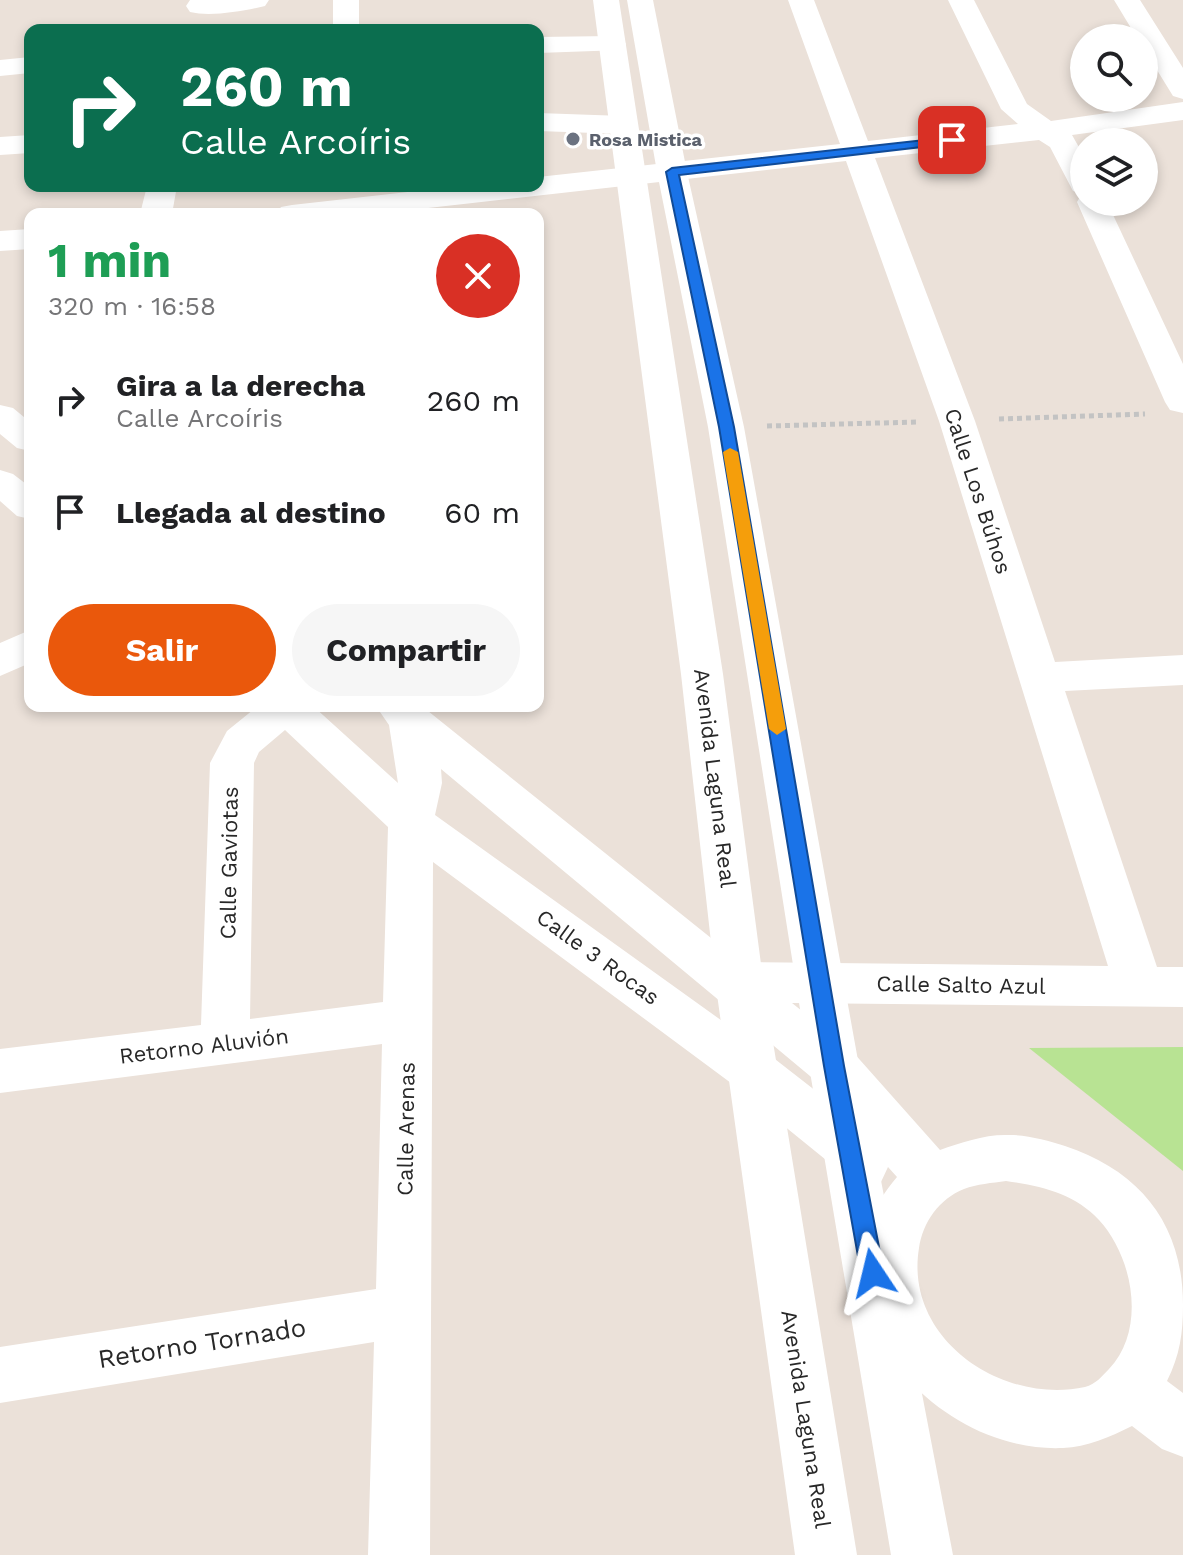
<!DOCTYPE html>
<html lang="es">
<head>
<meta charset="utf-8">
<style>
  :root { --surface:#fff; --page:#f6f6f6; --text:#202124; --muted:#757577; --accent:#ea580c }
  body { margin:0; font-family:"Work Sans",sans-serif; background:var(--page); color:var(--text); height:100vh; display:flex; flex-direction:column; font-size:30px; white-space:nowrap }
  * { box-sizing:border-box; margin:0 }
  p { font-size:26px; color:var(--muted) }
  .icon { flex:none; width:44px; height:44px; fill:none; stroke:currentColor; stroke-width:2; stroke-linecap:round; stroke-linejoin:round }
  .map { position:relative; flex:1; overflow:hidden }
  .sheet { position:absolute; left:24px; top:208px; width:520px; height:504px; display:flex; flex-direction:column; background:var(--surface); border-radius:16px; box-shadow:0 4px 12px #0003 }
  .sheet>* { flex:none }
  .guide { position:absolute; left:24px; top:24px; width:520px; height:168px; border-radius:16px; box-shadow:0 4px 12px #0003; background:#0b6e4f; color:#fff; overflow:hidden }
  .fabs { position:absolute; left:1070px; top:24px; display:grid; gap:16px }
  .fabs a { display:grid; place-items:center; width:88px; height:88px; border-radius:50%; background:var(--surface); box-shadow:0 4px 12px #0003; font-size:40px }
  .pin { position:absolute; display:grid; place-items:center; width:68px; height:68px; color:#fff; margin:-34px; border-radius:16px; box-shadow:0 4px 12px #0006 }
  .me { position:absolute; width:88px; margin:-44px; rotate:350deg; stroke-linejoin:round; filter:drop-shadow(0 0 6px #0008) }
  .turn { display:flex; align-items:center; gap:28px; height:168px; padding:0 24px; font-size:36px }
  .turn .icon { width:104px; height:104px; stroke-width:2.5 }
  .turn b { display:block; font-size:56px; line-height:68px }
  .round { display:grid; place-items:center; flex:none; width:84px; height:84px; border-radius:42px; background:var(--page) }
  .head { display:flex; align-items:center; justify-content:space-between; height:136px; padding:0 24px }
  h1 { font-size:48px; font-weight:700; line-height:60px; color:#1e9e55 }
  .button { display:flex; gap:16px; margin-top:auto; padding:16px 24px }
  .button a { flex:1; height:92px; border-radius:48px; background:var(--accent); color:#fff; font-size:32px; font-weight:700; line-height:92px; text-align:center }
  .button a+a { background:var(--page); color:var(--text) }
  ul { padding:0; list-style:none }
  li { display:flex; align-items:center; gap:24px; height:112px; padding:0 24px }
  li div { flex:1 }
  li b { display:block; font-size:30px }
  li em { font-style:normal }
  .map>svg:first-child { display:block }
  .green { fill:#b8e393 }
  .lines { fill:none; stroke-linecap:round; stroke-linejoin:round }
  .path { stroke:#c3c3c3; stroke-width:5; stroke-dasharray:5 4; stroke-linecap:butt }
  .street { fill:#fff; fill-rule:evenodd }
  .secondary { fill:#fff; fill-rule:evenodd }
  .route { fill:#1a73e8; stroke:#114b97; stroke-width:2 }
  .slow { fill:#f59e0b }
  .worship-dot { fill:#6b7280; stroke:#fff; stroke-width:3 }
  .labels { text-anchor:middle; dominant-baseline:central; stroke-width:7; stroke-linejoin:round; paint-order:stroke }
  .far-worship-label { font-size:18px; font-weight:bold; fill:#5b616d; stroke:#fff; text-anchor:start }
  .street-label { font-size:22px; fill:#282828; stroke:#fff }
  .near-street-label { font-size:26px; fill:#282828; stroke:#fff }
</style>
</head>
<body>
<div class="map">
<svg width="1183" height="1555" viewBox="0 0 1183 1555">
  <rect width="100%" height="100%" fill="#ebe1d9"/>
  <path class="green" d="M1183,1047V1171L1029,1048Z"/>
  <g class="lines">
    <path class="path" d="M999,419L1145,414
      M767,426L917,422"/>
    <path class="street" d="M190,0H269L265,6C243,11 211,17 190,12L186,6Z
      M333,0H359V30H333Z
      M788,0H814L868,141L1018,124L1001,109L948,0H974L1027,104L1051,121L1183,102V120L1072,135L1084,156V194L1073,191L1050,147L1039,140L875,158L975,421L1055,662L1183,655V685L1065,691L1157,967H1183V1007L792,1003L852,1051L940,1150C960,1143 983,1135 1005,1135C1024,1134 1047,1140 1065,1146C1140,1171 1183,1224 1183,1305C1183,1333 1180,1355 1167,1381L1183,1393V1457L1162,1449L1132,1426C1110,1437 1087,1447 1063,1448C930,1454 795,1295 897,1177L888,1167L881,1182L862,1189L843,1182L831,1164L735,1086L433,862L430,1555H368L374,1342L0,1403V1347L376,1289L382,1044L0,1093V1049L201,1025L210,763L227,731L258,706H313L398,783L389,725L380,712L383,706H427L428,711L741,962L1108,966L939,421L846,161L375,214H276L281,207L292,205L461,186H538V177L840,144ZM285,730L388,827L383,1002L250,1019L254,763L259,752ZM441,769L816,1081L839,1109L771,1056L435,815L442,783ZM1006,1181C1041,1186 1074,1193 1099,1220C1133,1257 1147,1329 1109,1369C1101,1377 1096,1384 1085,1387C1002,1405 904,1339 919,1248C923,1222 939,1199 964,1189C977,1184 992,1183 1006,1181Z
      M1114,0H1140L1183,68V99L1173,96L1144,49V38H1137Z
      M612,36L622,38L626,44L622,50L538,53V37Z
      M30,57V73L0,76V60Z
      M538,113L623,116L633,119L638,125L633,131L623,134L538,131Z
      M30,135V153L0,155V137Z
      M147,186H177L172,214H140Z
      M1081,195H1084V202H1107L1183,364V413L1170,410L1165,402L1077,202Z
      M30,229V249L0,251V231Z
      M0,405L13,408L30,422V451L17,448L0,434Z
      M0,470L13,474L30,487V519L17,516L0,501Z
      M30,630V663L0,676V643Z"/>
    <path class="secondary" d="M593,0H619L723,674L764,987L857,1555H795L716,987L681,674Z
      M627,0H653L687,172L744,427L859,1066L953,1555H891L809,1066L708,427L657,172Z"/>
  </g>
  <path class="route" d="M952,137L956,138V143L679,175L734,427L844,1066L884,1273L881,1281L873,1284L865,1281L861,1273L824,1066L719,427L666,172L672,168Z"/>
  <path class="slow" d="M730,448L738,452L786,729L777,735L769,729L723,452Z"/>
  <circle class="worship-dot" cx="573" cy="139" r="8"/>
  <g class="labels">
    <g class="far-worship-label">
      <text x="589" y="139">Rosa Mistica</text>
    </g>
    <g class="street-label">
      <text transform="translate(978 491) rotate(72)">Calle Los Búhos</text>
      <text transform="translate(715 778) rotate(83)">Avenida Laguna Real</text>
      <text transform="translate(229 863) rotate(-89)">Calle Gaviotas</text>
      <text transform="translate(598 957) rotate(36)">Calle 3 Rocas</text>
      <text transform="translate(961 985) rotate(1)">Calle Salto Azul</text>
      <text transform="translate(204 1046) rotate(-7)">Retorno Aluvión</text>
      <text transform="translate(406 1129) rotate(-89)">Calle Arenas</text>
      <text transform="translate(806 1419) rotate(81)">Avenida Laguna Real</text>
    </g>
    <g class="near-street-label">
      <text transform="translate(202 1343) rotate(-9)">Retorno Tornado</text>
    </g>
  </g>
</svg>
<div class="fabs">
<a><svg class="icon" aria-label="search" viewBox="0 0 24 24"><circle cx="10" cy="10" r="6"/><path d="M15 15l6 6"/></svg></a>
<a><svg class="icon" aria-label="layers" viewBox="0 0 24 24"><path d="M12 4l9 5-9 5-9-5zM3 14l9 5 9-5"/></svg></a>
</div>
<div class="pin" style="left:952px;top:140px;background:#d93025"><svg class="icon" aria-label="arrive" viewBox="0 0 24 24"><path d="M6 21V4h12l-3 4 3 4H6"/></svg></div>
<svg class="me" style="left:873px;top:1273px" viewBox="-20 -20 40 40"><path d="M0-17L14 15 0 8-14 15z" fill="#1a73e8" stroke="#fff" stroke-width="4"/></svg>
<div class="guide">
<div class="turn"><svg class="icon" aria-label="right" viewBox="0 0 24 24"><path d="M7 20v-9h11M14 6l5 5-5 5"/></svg><div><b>260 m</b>Calle Arcoíris</div></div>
</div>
<section class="sheet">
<div class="head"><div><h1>1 min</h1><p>320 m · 16:58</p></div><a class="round" style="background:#d93025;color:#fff"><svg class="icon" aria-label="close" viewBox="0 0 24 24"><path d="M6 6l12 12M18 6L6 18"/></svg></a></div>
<ul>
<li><svg class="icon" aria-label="right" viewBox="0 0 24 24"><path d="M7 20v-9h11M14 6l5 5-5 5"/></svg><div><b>Gira a la derecha</b><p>Calle Arcoíris</p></div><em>260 m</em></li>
<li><svg class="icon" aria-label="arrive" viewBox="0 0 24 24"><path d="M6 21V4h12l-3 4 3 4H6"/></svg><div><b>Llegada al destino</b></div><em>60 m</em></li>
</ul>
<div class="button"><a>Salir</a><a>Compartir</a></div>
</section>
</div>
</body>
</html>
